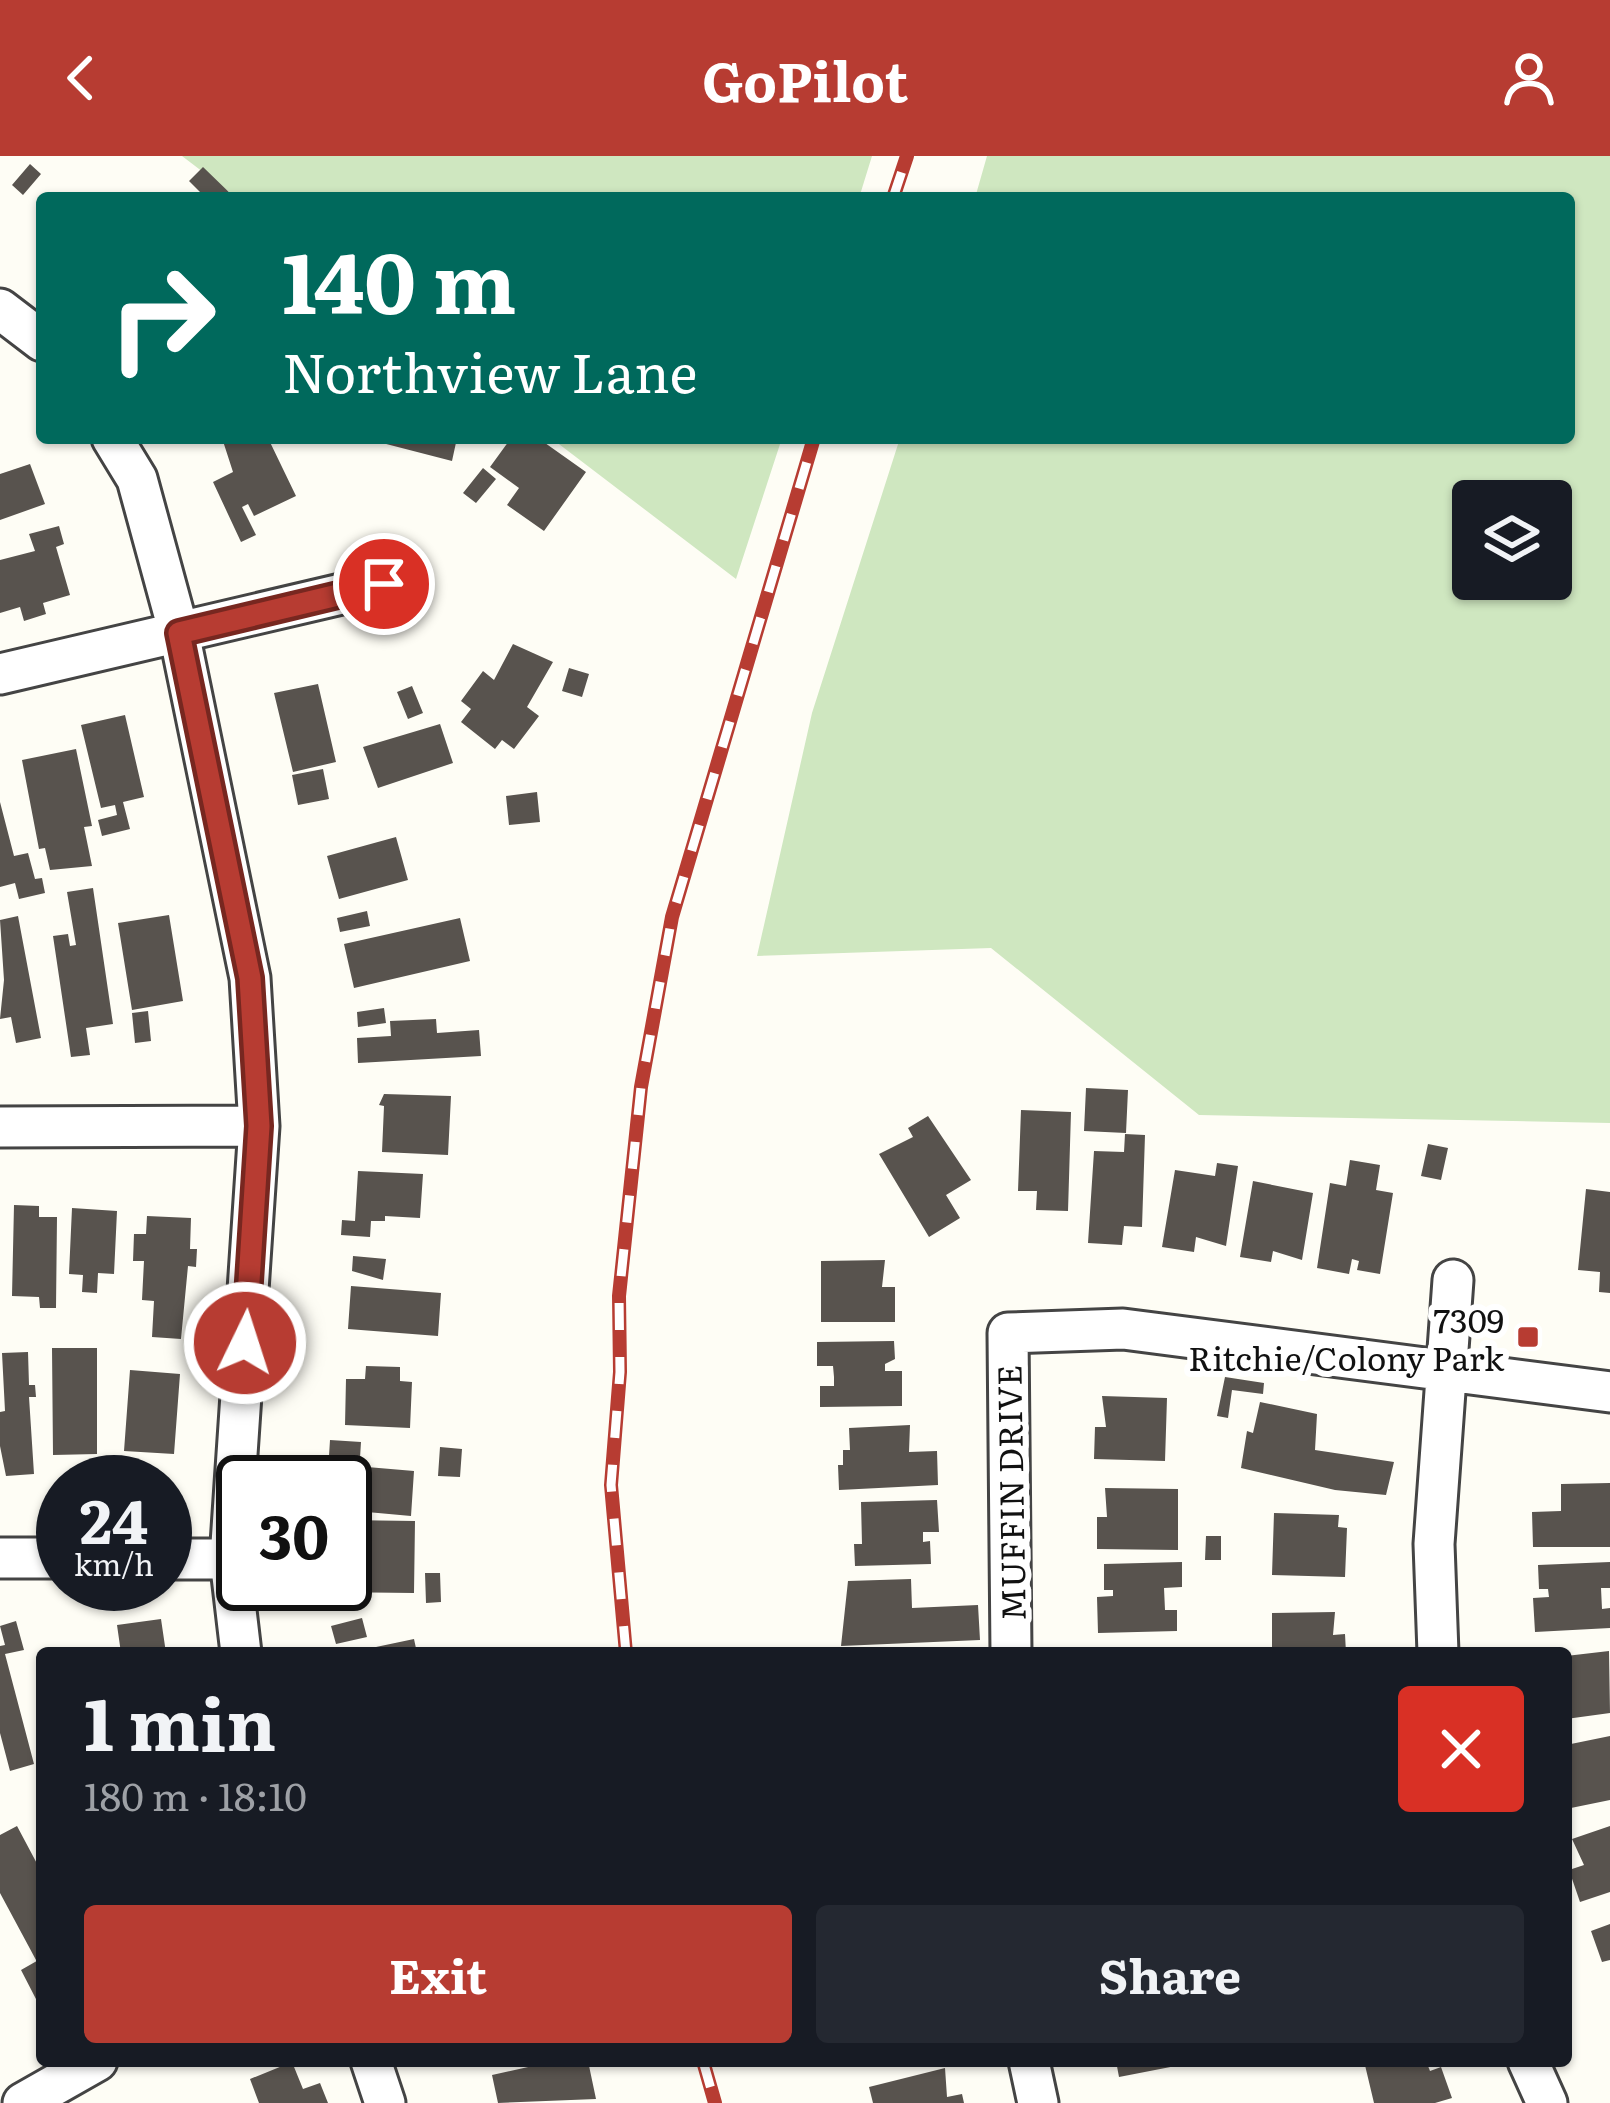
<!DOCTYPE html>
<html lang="en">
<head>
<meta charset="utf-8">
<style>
  :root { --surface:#171b24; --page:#242831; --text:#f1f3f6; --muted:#9ea1a6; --accent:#b73c32 }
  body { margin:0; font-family:Literata,serif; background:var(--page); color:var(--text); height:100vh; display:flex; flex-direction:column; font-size:45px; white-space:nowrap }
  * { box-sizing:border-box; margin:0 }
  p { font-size:39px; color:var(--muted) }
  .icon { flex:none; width:66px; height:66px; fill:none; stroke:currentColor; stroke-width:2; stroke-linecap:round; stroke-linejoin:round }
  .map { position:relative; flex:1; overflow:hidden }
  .details { position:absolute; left:36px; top:1491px; width:1536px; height:420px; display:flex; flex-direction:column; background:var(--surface); border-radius:12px; box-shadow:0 3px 9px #0004 }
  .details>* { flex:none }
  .hud { position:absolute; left:36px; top:36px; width:1539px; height:252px; border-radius:12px; box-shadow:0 3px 9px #0004; background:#00695c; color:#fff; overflow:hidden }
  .buttons { position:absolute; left:1452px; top:324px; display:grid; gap:24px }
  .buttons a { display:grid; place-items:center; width:120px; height:120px; border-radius:12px; background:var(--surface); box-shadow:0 3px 9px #0004; font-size:60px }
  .speed { position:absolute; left:36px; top:1299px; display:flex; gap:24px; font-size:60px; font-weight:700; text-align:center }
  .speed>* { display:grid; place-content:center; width:156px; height:156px; border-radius:50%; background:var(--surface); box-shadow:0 3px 9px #0004; line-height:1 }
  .speed small { font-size:30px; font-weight:400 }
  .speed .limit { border:6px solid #111; border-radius:18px; background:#fff; color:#111 }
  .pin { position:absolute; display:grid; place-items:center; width:102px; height:102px; color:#fff; margin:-51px; border:6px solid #fff; border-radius:50%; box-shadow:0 3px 12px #0007 }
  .me { position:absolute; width:132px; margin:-66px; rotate:4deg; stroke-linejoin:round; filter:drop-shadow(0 0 9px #0008) }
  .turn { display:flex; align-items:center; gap:42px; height:252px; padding:0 48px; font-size:54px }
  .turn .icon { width:156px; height:156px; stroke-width:2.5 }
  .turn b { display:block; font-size:84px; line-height:102px }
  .round { display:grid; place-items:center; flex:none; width:126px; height:126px; border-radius:12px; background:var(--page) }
  .head { display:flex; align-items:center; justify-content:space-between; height:204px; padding:0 48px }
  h1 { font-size:72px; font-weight:700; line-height:90px }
  .primary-button { display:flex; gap:24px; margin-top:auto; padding:24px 48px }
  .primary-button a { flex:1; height:138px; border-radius:12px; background:var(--accent); color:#fff; font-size:48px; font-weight:700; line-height:138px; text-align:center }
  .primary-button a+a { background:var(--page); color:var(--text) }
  header { display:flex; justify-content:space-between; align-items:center; height:156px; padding:0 48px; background:var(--accent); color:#fff; font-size:54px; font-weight:700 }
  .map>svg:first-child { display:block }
  .green { fill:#cfe7c0; fill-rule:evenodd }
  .building { fill:#58534e }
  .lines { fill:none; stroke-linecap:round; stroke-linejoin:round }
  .minor-casing { stroke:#444; stroke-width:45 }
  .minor { stroke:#fff; stroke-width:39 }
  .rail-casing { stroke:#b73c32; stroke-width:14 }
  .rail { stroke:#fff; stroke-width:9; stroke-dasharray:27; stroke-linecap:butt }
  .route-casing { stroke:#772720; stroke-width:30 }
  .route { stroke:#b73c32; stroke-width:21 }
  .poi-dot { fill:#b73c32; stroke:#fff; stroke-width:4.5 }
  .labels { text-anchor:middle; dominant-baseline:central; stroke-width:12; stroke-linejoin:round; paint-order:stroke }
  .poi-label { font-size:33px; fill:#111; stroke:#fff; text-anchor:end }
  .street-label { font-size:33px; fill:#111; stroke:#fff }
</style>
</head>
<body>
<header><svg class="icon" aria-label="back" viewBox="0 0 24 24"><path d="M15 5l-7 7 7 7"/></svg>GoPilot<svg class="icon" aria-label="person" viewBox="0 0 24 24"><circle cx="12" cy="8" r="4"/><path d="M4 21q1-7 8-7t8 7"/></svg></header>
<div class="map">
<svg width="1610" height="1947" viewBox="0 0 1610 1947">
  <rect width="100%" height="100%" fill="#fefdf5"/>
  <path class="green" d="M182,0H872L859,42H237Z
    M987,0H1610V967L1199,959L991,792L757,800L812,557L900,282H1569V42H975ZM1473,345H1551V423H1473Z
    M551,282H782L736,423Z"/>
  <path class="building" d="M30,8L41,18L23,39L12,29Z
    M203,11L235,42H206L189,25Z
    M222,282H268L296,340L254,360L248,348L242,351L256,379L241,386L213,326L233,316Z
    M363,282H457L452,305Z
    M511,282H538L586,316L544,375L507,349L519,332L490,311Z
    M30,308L45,348L0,364V318Z
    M483,312L496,323L476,347L463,337Z
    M59,370L64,388L56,391L70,439L43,447L46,458L24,465L20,451L0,457V404L35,395L29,378Z
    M513,488L553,506L527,551L539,560L514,593L502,584L495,593L461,566L471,553L461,545L483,515L494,524Z
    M569,512L589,518L582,541L562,535Z
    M318,528L336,606L293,616L274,537Z
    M412,530L423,557L408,563L397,536Z
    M125,559L144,641L123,646L130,673L102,680L98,664L117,659L115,649L101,652L81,569Z
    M440,568L453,607L378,632L363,591Z
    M76,593L92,670L84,671L92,710L50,714L45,692L39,693L22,604Z
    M323,613L329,643L298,649L292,619Z
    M537,636L540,666L509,669L506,640Z
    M0,646L14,700L28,697L35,723L42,722L45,737L19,743L15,727L0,731Z
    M396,681L408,724L339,743L327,700Z
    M93,732L113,868L86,872L90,899L71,901L53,780L68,778L70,790L76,789L67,736Z
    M367,755L370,770L340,776L337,762Z
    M169,759L183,845L132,854L118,767Z
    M18,760L41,882L16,887L11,861L0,863L4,824L0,764Z
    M460,762L470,805L354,832L344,788Z
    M384,852L386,867L358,871L357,856Z
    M148,855L151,885L135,887L132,857Z
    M436,863L437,877L479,874L481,900L358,907L357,882L391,880L390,865Z
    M1086,932L1128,934L1126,977L1084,975Z
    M384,938L451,940L448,999L382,996L384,950L379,949Z
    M1021,954L1071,956L1068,1055L1036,1054L1037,1035H1018Z
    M928,960L971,1024L946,1039L960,1062L929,1081L879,998L913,981L908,972Z
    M1125,978L1145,979L1142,1071L1124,1070L1122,1089L1088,1087L1094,995L1124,996Z
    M1428,988L1448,992L1441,1024L1421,1020Z
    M1350,1004L1380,1009L1376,1034L1393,1037L1380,1118L1357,1114L1359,1105L1352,1103L1349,1118L1317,1112L1330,1027L1346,1030Z
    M1217,1007L1238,1010L1226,1090L1196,1081L1194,1096L1162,1091L1175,1014L1215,1020Z
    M358,1015L423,1018L420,1062L385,1060V1065H371L370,1081L341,1079L342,1064L355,1065Z
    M1253,1025L1313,1037L1302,1104L1273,1095L1271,1106L1240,1101Z
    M1586,1033L1610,1036V1137L1599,1136L1600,1116L1578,1114Z
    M14,1049L39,1050V1061H57L56,1152H40L39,1141L12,1140Z
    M72,1052L117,1055L114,1118L98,1117L97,1137L82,1136L83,1119L69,1118Z
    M147,1060L191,1062L190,1093H197L196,1111L188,1110L181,1183L152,1181L154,1145L142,1144L144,1105H133L134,1078H146Z
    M353,1100L386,1103L383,1124L352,1115Z
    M885,1104L882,1131H895V1166H821V1105Z
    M351,1130L441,1137L438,1180L348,1173Z
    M894,1185L895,1203L885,1208V1215H902V1250L820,1251V1230H834V1221L833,1210H817V1186Z
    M52,1192H97V1298L53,1299Z
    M28,1196L29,1229H35L36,1241H29L34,1318L6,1320L0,1290V1256L5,1255L2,1197Z
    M366,1210L400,1211V1225L412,1226L410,1272L345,1269L346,1223H365Z
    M130,1214L180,1218L174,1298L124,1295Z
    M1225,1221L1264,1227L1263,1238L1232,1234L1228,1262L1217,1260Z
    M1102,1240L1167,1242L1165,1305L1094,1303L1095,1271H1106Z
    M1260,1246L1317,1258L1315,1294L1394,1306L1386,1339L1335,1334L1241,1312L1247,1275L1253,1277Z
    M910,1269L909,1296L937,1295L938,1329L839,1334L838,1309H843V1294H850L849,1272Z
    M330,1284L361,1286L360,1302L329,1300Z
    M440,1291L462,1293L460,1321L438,1320Z
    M332,1308L414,1315L411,1360L345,1354V1326H331Z
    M1610,1327V1391H1533L1532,1356L1561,1355V1328Z
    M1105,1332L1178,1333V1394L1097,1393V1361H1107Z
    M937,1344L939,1376H923V1386L930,1385L931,1408L855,1410L854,1388H862L861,1346Z
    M1274,1357L1339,1359L1338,1371L1347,1372L1345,1421L1272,1419Z
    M345,1364L415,1365L414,1437L329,1436V1428H345Z
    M1206,1380H1221V1404H1205Z
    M1182,1406V1431L1164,1432L1165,1454H1177V1475L1098,1477L1097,1441L1113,1440V1434H1104V1408Z
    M1610,1406V1432H1601L1602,1453L1610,1452V1472L1535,1476L1533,1442L1549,1441L1548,1433H1539L1538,1409Z
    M425,1417H440L441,1446L426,1447Z
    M911,1423L912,1452L978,1449L980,1484L841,1490L848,1425Z
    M1335,1456L1333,1479L1345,1478L1346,1497H1272V1457Z
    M362,1462L367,1481L336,1488L331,1470Z
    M161,1463L166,1497H121L117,1469Z
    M16,1465L24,1494L5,1498L34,1608L10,1615L0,1577V1490L5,1489L0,1470Z
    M414,1483L417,1497H357V1495Z
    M1609,1495L1610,1557L1566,1563V1500Z
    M1610,1580V1644L1566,1653V1589Z
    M17,1670L42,1717V1800L36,1804L0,1737V1679Z
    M1610,1670V1736L1580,1746L1569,1714L1584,1709L1572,1683Z
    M1610,1768V1804L1602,1806L1591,1775Z
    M42,1802V1842L37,1845L21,1814Z
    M555,1905H588L596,1943L498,1947L492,1919Z
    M1116,1905H1191V1907L1119,1921Z
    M1364,1905H1426L1430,1915L1441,1911L1452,1942L1435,1947H1374Z
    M292,1906L303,1933L320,1927L328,1947H259L250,1923Z
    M945,1912L947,1941L962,1938L964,1947H873L869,1931Z"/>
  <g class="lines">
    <defs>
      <path id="minor" d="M0,153L42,185
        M112,282L137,323L179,477L250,822L259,970L230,1403L241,1497
        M0,518L384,428
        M0,971L259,970
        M0,1402H63
        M165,1403H230
        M1011,1497L1008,1177L1123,1173L1610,1236
        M1438,1497L1434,1388L1453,1124
        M371,1905L385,1947
        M1029,1905L1038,1947
        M1528,1905L1547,1947
        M23,1947L97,1905"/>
    </defs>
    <use href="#minor" class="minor-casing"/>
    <use href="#minor" class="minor"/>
    <defs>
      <path id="rail" d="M893,42L907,0
        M626,1497L611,1329L620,1216L619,1140L641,931L672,761L814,282
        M703,1905L715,1947"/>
    </defs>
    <use href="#rail" class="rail-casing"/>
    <use href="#rail" class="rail"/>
  </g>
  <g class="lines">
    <defs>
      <path id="route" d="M245,1187L259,970L250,822L179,477L384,428"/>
    </defs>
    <use href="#route" class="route-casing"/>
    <use href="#route" class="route"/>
  </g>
  <rect class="poi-dot" x="1516" y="1169" width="24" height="24" rx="6"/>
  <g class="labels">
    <g class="poi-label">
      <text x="1504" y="1162">7309<tspan x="1504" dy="38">Ritchie/Colony Park</tspan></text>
    </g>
    <g class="street-label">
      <text transform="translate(1009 1337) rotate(-91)">MUFFIN DRIVE</text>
    </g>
  </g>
</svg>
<div class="buttons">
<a><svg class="icon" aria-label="layers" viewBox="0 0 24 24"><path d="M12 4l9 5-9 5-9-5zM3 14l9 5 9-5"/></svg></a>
</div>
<div class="speed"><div>24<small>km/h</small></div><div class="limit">30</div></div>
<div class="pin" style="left:384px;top:428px;background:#d93025"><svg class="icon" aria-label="arrive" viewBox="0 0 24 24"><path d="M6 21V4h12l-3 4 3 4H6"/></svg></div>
<svg class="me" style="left:245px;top:1187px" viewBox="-20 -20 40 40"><circle r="17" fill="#b73c32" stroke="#fff" stroke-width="3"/><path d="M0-11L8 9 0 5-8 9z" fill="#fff"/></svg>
<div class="hud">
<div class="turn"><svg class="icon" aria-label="right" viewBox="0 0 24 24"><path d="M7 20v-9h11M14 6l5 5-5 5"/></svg><div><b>140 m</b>Northview Lane</div></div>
</div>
<section class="details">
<div class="head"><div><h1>1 min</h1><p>180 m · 18:10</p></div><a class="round" style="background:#d93025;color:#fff"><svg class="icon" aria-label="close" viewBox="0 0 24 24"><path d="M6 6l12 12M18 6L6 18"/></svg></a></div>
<div class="primary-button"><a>Exit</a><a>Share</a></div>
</section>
</div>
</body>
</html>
